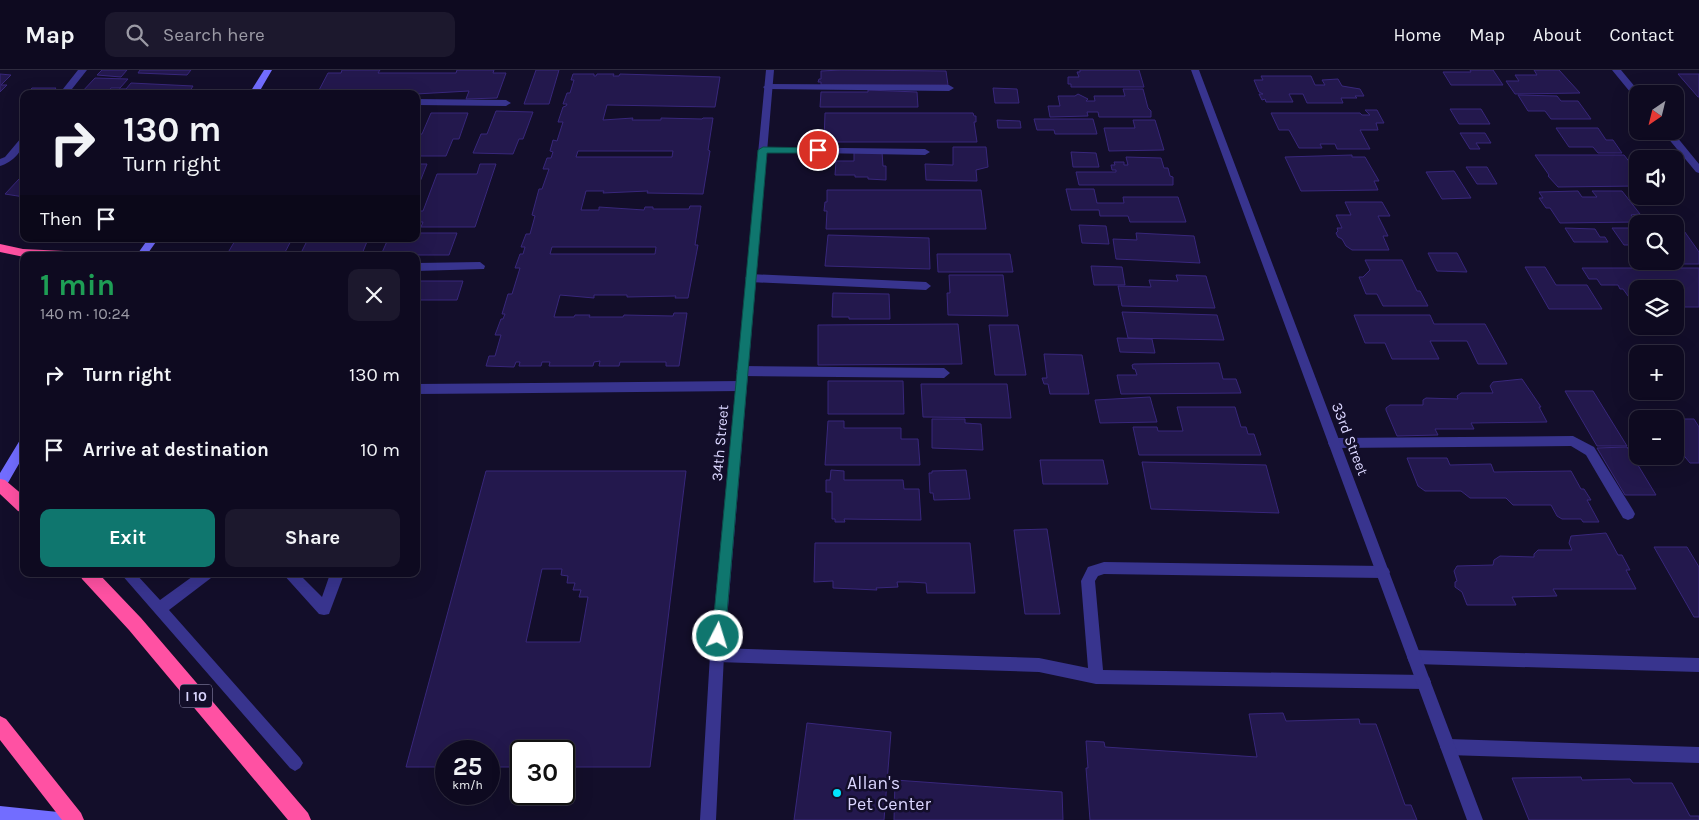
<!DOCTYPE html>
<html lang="en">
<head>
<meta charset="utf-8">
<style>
  :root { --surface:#0e0a20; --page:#1c182d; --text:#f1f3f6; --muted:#9b9aa5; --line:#2e2b3e; --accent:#0f766e }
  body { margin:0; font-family:Karla,sans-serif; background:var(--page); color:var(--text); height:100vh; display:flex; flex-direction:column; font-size:19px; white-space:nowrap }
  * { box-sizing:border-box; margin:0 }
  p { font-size:16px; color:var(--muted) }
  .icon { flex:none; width:28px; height:28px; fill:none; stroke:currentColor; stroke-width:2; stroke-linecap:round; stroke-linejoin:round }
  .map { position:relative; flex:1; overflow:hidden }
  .sheet { position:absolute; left:20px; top:182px; width:400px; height:325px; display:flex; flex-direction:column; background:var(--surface); border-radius:10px; box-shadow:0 5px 20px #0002,0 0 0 1px var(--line) }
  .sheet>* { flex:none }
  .guide { position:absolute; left:20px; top:20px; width:400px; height:152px; border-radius:10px; box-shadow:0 5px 20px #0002,0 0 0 1px var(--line); background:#0e0a20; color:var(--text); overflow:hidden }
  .needle { width:32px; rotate:215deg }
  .tools { position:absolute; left:1629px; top:15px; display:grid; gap:10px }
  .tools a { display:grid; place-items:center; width:55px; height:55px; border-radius:10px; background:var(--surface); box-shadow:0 5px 20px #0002,0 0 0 1px var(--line); font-size:25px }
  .speed { position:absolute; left:435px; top:670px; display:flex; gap:10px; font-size:25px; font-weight:700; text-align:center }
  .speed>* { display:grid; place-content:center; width:65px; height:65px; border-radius:50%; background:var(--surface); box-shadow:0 5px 20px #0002,0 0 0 1px var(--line); line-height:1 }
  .speed small { font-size:12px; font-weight:400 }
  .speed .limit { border:2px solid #111; border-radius:8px; background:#fff; color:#111 }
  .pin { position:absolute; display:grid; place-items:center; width:42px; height:42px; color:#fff; margin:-21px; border:2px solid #fff; border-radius:50%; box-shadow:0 1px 5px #0007 }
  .me { position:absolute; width:55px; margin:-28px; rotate:5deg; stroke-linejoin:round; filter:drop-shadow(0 0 4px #0008) }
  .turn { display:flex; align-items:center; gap:18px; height:105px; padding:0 20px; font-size:22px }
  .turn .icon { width:65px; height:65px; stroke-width:2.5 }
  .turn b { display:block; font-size:35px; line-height:42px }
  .then { display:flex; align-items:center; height:48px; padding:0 20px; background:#0003; gap:10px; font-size:19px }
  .round { display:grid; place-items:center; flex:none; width:52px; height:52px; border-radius:10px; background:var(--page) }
  .head { display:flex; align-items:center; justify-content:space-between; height:85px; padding:0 20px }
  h1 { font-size:30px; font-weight:700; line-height:38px; color:#1e9e55 }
  .button { display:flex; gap:10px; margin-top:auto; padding:10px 20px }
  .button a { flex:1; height:58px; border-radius:10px; background:var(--accent); color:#fff; font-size:20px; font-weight:700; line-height:58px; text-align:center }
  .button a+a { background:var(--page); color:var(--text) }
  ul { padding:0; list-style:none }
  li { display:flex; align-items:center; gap:15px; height:75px; padding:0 20px }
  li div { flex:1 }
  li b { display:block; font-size:19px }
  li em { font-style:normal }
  header { display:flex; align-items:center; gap:30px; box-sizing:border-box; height:70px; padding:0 25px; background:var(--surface); border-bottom:1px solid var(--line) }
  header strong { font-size:24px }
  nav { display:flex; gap:28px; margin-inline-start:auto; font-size:18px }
  .search { width:350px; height:45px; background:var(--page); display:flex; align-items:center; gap:12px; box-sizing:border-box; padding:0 18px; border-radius:10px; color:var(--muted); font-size:19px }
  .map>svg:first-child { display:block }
  .building { fill:#23184d; stroke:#38277b; fill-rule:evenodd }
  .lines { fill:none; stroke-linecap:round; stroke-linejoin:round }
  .lane { fill:#38348e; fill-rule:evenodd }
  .street { fill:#38348e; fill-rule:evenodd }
  .secondary { fill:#726dff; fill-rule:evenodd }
  .highway { fill:#ff51a3; fill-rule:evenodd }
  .route { fill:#0f766e; stroke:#0a4d48 }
  .poi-dot { fill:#02e4ff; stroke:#130e2a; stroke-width:2 }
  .labels { text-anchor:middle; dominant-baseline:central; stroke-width:5; stroke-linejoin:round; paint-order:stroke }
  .shield { fill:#130e2a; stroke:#9f9abf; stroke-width:1 }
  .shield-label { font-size:14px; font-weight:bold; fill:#dbd6ff }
  .street-label { font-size:15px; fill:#dbd6ff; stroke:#130e2a }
  .near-poi-label { font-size:18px; fill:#dbd6ff; stroke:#130e2a; text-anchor:start }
</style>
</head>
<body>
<header>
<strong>Map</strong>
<div class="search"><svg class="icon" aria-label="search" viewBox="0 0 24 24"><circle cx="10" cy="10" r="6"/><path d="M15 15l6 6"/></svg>Search here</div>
<nav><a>Home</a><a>Map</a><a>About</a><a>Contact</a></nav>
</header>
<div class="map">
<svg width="1699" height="750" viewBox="0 0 1699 750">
  <rect width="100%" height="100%" fill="#130e2a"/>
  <path class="building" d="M102,0H127L121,7L97,5Z
    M140,0H191L187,5L138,3Z
    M342,0H380L378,3H456L457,0H494L493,3H506L497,28L466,29L469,21L416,24H367L368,21H349L348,24H317L328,3H341Z
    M536,0H559L549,34H524Z
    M841,0L946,1L948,15H821V12H818L819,9H821V1Z
    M1080,0H1139L1144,17H1071V14H1068V7H1079L1077,2H1080Z
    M1470,0H1493L1503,15H1451L1443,2H1471Z
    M1534,0H1559L1580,23L1515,24L1506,11H1519L1515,5H1537Z
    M0,4L11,5L1,15H7L0,22Z
    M573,4H594V6H596L597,4H614L613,6H619L620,4L720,7L715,37L607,35L603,50L633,48L632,50H661V48L702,49L703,48H713L708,80L710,81L703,124L647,123L648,121L603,123L604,121H586L581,140H599V137L644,140L645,137H653V139H689L690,136H701L695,175H698L688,228H675L676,226L627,227V225H594V228L560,225L554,247H574L575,245H590L589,247H623L624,245L673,246L674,243H687L679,296H666V292H620L619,296H599L600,291L594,292L593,296H549L550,292H542L541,296H519L520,292H516L514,297L486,296L489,286H495L501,265H495L501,249H503L505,244H502L508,224H512L520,198H515L520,184H523L525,177H521L526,164H530L535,146L532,145L539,119H542L549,99H543L547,88H551L553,82L550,81L553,70L557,71L563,52H558L563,37L566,36L567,34H563L567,23H570L574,10H571ZM578,81H673L672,87H576ZM552,177H656L655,184H550Z
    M1678,4H1699V27H1698Z
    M1261,6H1311L1315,15H1325L1322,10L1338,9L1342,16L1360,19L1364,26H1355L1357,28H1341L1343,33H1307L1303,24H1289L1293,32H1266L1265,29L1262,30L1259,24H1263L1259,22L1254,10H1263Z
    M95,8L128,9L120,18H111L106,24H80Z
    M131,13L193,16L188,24H115L119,19H126Z
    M32,18H56L51,24H26Z
    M993,18L1017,19L1019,33H995Z
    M1123,19H1143L1148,38L1151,41V47H1099L1098,42H1087L1088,46L1050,47L1048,36H1060L1058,26H1075L1078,24L1088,29L1086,31H1095L1094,26H1125Z
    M868,20L917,22L918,37H820L821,22H868Z
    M1518,25L1557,26L1561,31H1578L1591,49H1551L1545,41H1528Z
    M1450,39H1481L1490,54H1459Z
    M1365,40H1377L1384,53H1376L1378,60H1360L1370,79H1337L1335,74H1320L1322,78H1299L1289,60H1279L1271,43H1360L1362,45H1370Z
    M496,41L533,42L523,69H519L513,84L473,83L481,64H487Z
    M431,43H468L459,69H453L446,86H416V65L422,64Z
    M825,43H973L974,46H976V52H974L977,72H824Z
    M1034,49H1093L1097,64H1055L1054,60H1037Z
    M997,50L1020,51L1021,58H998Z
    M1133,50H1155L1164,80L1109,81L1104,58H1135Z
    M1556,58H1598L1606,70H1613L1622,83H1598L1593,77H1569Z
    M1460,63H1485L1491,73H1476L1480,79H1470Z
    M953,77H986L988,97L976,100L977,111L926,110L925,94L953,95Z
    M854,82H882L883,96H886V110L868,109V107H855V105H835L836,91H854Z
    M1071,82L1096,83L1099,97H1073Z
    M1352,85V87H1365L1379,111H1374L1378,120L1301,121L1285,87Z
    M1535,85H1624L1631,94L1638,96V116L1558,117L1548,106L1549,105Z
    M1126,87L1161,88L1164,98H1168L1170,106L1173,107V115H1079L1076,102H1116V100H1112L1111,95H1115L1114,92H1124V95H1128Z
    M416,94H427L416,122Z
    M480,94H496L475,157H421L423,152H416L417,141H423L437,104H477Z
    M1466,97H1487L1497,114H1477Z
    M1454,101L1471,128L1442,129L1426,102Z
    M19,109H24V127L5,124Z
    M1066,119H1094L1097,133H1124L1123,127H1178L1186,152H1130L1128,146H1100L1099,140H1071Z
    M827,120H981L986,159H826L827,141H824L825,132H827Z
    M1578,121L1582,127H1597L1592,121H1622L1640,144L1631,145L1637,152L1560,153L1550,138H1546L1539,128H1543L1539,122Z
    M1345,132H1382L1390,146H1378L1388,166H1383L1389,180H1352L1346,176L1342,169L1338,167L1336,163L1338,161L1337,158H1342L1336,145H1351Z
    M1079,155L1106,156L1109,174L1082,173Z
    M1565,158L1595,159L1600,167H1605L1608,172H1574Z
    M1612,158H1638V175H1624Z
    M1675,158H1682L1699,182V194H1644L1642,191H1675Z
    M416,163H457L449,185H381L388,169H416Z
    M1136,163L1194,166L1200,193L1116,189L1113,169L1137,170Z
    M828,165L929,168L930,199L825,196Z
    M236,169H292L283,186H226Z
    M308,169H368L362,184L301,183Z
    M1428,183H1457L1467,202L1437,201Z
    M937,184H1010L1013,202H938Z
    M1365,190H1402L1417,221H1420L1428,236H1383L1377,224H1366L1359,207H1363L1370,200Z
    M1091,196L1122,197L1125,215H1094Z
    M1525,197H1545L1556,215H1587L1602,239H1549Z
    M1582,198H1699V237H1675V219H1638V237H1636L1623,219H1620L1618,215H1601L1597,209H1589Z
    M949,205H1003L1008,246L948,245L947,223H950Z
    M1176,205L1206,206L1215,238L1122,236L1118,216L1151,217L1149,210L1178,211Z
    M416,211H463L457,230H416Z
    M833,223L889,224L890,249H849V247H832Z
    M1122,242L1217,245L1224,270L1128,268Z
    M1354,245H1430L1434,254H1485L1507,294H1478L1467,271H1430L1439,289H1392L1385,273H1365Z
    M958,254L962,294L818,295V255Z
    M989,255H1018L1026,305H995Z
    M1117,268L1152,269L1155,283L1120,282Z
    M1044,284L1082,285L1089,324H1050L1048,314H1044L1042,308H1047Z
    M1219,293L1223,309H1236L1241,323L1121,324L1117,305H1137L1135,299H1133L1132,295L1134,294Z
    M1522,309L1541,337H1539L1547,352L1471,353L1474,359H1435L1438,365L1397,366L1386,340V338L1390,335H1423V330L1426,328L1458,329L1457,326L1461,323H1493L1490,316L1493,312Z
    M828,311H903L904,344H828Z
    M921,314H1007L1011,348L923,347Z
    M1565,321H1593L1627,376H1597Z
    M1150,327L1157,352L1100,353L1095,330Z
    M1177,337H1235L1241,357H1246L1248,364H1254L1261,385H1139L1133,357H1157L1158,361H1183Z
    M932,349H965V353L981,354L983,380L932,378Z
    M1675,349H1694L1699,357V393H1690L1681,382H1675Z
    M828,351H844V358H901V369H918L920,395H825Z
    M1627,377L1656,425H1625L1597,378Z
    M1407,388H1447L1450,395L1491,394L1494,402L1571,401L1581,419H1584L1591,430H1587L1599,452H1583L1581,449H1562L1557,446L1551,435H1513L1506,428H1470L1461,421H1425L1418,416Z
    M1040,390H1103L1108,414H1043Z
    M1142,392L1266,395L1279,443L1151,439Z
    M831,400L844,401V410H903L904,419H919L921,450L844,449L845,452H835V449H832V422H826V410H830Z
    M966,400L970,429L934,430L933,423H930L929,403H932V401Z
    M486,401H686L650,697H564V681H521V697H489V681H446V697H406ZM542,499H562L561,505L568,506L567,513H575L573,520H581L579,527H588L580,572H526Z
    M1047,459L1060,544H1025L1014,460Z
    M1606,463L1618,485H1622L1630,500H1626L1636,519H1553L1557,526L1512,527L1516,535H1467L1462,522L1455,517V512L1457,511L1454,501L1457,496L1493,495L1494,490L1500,486L1534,487V484L1538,480H1572L1569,473L1571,466Z
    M815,473H970L975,523H927L926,513L910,512H897L898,517L876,518L877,520L833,518V511L814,512Z
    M1654,477H1687L1699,497V547H1694Z
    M1283,643L1286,651L1359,649L1360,654H1376L1405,735H1411L1417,750H1090L1086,698H1088L1086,671L1104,672L1105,677L1257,687L1249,644Z
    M807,653L891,662L884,750H794Z
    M1581,707L1582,710L1630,709L1633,713H1672L1690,746H1699V750H1529L1512,708Z
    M895,710L1062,722L1063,750H894Z"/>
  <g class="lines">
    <path class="lane" d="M78,0H87L68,24H59Z
      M768,14L949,15L954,18L949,21L765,19L763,17Z
      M416,29L506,30L511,33L506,36L416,35Z
      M24,67C24,81 13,92 0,96V89L5,87L21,68Z
      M763,77L925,79L930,82L925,85L760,82L758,80Z
      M480,192L485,196L484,199L416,201V193Z
      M750,204L926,212L931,216L926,220L750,212L745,208Z
      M742,296L944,298L950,303L944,308L742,306L736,301Z
      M741,311L745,313L747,316L745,319L741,321L416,324V314Z
      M1573,366L1594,377L1633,440L1635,444L1633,448L1628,450L1623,448L1586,385L1571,376L1334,378L1330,377L1328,373L1330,369L1334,368Z
      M1104,492L1383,496L1388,498L1390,502L1388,506L1383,508L1104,504L1098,506L1095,511L1103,600L1424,605L1429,607L1431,612L1429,617L1424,619L1096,614L1039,602L717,592L712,590L710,585L712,580L717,578L1039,588L1088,598L1081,511L1088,497Z
      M121,504H136L160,530L196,504H213L211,508L169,540L300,688L303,693L300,698L295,701L290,698Z
      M283,504H299L322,527L330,504H344L329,544L324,545L319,544Z
      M1414,580L1699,588V602L1414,594L1409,592L1407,587L1409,582Z
      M1448,669L1699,677V693L1448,685L1443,682L1440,677L1443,672Z"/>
    <path class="street" d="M766,0H774L724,585L716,750H700L710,585Z
      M1191,0H1199L1483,750H1467Z
      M1612,0H1621L1641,24H1638V29L1635,28Z
      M1662,61H1672L1699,94V103L1696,102Z"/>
    <path class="secondary" d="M264,0H272L258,24H249Z
      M148,169H158L146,186H136Z
      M24,369V385L5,418L0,419V403L20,370Z
      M0,736L58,742L64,744L66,750H0Z"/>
    <path class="highway" d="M0,174L23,179L85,182L90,183L91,186L24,187L0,182Z
      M0,409L5,410L24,426V443L18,441L0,424Z
      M80,504H99L141,548L308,743L311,750H288L129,560L82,509Z
      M0,646L6,649L81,743L84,750H62L0,670Z"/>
  </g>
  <path class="route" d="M763,77L818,78L823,80L818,83H767L725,566L723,570L718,572L714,570L712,566L758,80Z"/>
  <circle class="poi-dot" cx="837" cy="723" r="5"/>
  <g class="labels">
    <rect class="shield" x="180" y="614.5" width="32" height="23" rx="4"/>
    <g class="shield-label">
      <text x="196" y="626">I 10</text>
    </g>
    <g class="street-label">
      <text transform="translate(1350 369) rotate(69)">33rd Street</text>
      <text transform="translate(720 373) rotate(-85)">34th Street</text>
    </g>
    <g class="near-poi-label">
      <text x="847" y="713">Allan's<tspan x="847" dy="21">Pet Center</tspan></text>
    </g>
  </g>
</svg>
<div class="tools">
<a><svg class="needle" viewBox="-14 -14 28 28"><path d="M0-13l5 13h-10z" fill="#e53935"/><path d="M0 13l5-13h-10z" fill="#9b9aa5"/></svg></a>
<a><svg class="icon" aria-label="sound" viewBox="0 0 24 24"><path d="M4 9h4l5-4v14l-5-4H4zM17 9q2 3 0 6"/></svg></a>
<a><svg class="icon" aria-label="search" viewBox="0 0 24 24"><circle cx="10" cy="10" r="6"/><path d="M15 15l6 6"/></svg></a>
<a><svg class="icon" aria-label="layers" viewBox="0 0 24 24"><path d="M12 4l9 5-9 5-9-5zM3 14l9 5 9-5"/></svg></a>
<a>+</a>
<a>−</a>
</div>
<div class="speed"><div>25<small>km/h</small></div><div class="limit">30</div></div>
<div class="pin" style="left:818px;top:80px;background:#d93025"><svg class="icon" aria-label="arrive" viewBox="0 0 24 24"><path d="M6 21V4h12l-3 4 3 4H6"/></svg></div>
<svg class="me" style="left:718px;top:566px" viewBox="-20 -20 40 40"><circle r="17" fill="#0f766e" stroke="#fff" stroke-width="3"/><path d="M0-11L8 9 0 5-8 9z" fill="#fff"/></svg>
<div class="guide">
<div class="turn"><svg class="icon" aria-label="right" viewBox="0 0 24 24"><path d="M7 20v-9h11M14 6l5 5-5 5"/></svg><div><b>130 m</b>Turn right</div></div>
<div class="then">Then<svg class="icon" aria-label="arrive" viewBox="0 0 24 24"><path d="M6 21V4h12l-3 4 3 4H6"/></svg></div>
</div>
<section class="sheet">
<div class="head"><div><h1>1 min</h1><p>140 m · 10:24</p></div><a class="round"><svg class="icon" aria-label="close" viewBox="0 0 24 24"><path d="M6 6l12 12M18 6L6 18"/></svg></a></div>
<ul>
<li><svg class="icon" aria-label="right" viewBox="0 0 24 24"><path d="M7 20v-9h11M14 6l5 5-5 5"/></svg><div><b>Turn right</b></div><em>130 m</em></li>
<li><svg class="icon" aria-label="arrive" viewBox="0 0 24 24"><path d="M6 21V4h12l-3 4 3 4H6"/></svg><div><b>Arrive at destination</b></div><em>10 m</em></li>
</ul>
<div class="button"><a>Exit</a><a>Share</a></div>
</section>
</div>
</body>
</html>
